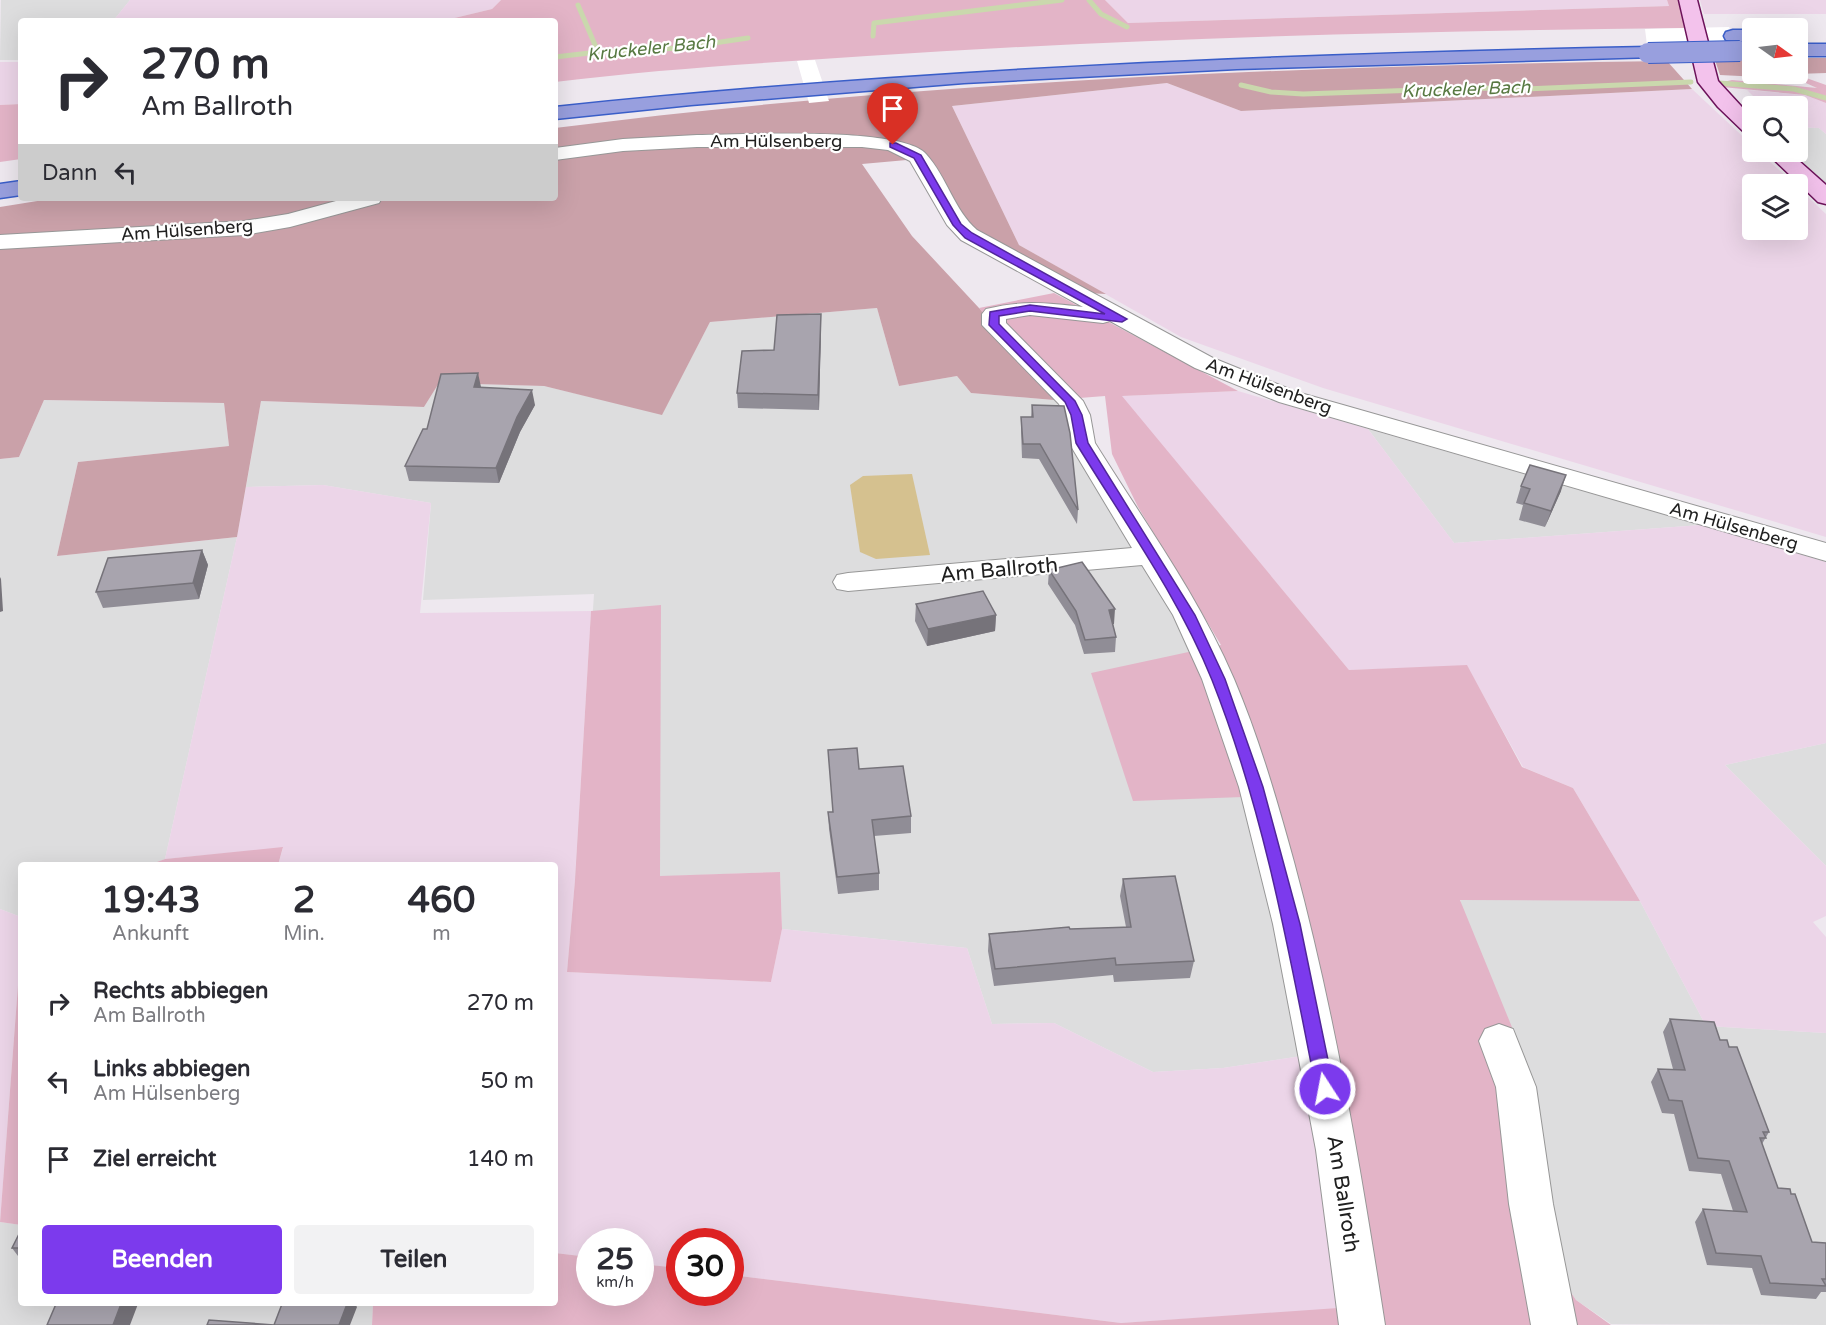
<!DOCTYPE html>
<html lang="de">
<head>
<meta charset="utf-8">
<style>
  :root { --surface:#fff; --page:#f2f2f3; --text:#2b2b33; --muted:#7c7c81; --accent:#7c3aed }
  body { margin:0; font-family:"Varela Round",sans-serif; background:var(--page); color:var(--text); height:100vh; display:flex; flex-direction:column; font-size:22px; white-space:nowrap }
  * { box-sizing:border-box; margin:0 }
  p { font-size:20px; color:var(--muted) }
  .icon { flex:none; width:33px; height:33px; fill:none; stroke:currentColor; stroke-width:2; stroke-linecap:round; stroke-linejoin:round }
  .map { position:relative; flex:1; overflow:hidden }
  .drawer { position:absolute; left:18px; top:862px; width:540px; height:444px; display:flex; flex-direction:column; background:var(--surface); border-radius:6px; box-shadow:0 6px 24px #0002 }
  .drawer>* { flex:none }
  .guide { position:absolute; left:18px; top:18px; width:540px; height:183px; border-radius:6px; box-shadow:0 6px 24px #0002; background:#fff; color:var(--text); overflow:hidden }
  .needle { width:39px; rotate:104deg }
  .tools { position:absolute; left:1742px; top:18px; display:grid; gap:12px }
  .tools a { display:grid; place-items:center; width:66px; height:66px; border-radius:6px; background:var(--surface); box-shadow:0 6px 24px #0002; font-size:30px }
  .speed { position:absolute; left:576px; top:1228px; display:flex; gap:12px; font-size:30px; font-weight:700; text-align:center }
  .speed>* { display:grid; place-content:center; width:78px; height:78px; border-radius:50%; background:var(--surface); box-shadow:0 6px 24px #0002; line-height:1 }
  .speed small { font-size:15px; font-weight:400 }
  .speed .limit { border:9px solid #d22; background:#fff; color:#111 }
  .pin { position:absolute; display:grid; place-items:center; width:51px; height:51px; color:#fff; margin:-62px -26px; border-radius:50% 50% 50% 0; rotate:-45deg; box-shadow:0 0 6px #0007 }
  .pin .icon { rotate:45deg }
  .me { position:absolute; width:66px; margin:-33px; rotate:349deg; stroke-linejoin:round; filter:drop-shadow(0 0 4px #0008) }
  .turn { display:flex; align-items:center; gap:21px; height:126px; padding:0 24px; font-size:27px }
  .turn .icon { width:78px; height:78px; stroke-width:2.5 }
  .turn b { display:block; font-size:42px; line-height:51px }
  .then { display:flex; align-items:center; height:57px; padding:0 24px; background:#0003; gap:12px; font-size:22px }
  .eta { display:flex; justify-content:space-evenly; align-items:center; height:102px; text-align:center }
  .eta b { font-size:36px; font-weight:800; line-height:42px }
  .cta { display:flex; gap:12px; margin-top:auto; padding:12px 24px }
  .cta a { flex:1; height:69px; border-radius:6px; background:var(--accent); color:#fff; font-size:24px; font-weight:800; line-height:69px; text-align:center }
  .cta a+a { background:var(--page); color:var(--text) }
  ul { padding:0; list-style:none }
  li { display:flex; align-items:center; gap:18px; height:78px; padding:0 24px }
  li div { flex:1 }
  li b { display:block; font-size:22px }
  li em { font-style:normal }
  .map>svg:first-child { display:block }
  .residential { fill:#ddddde }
  .farmland { fill:#ecd5e8 }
  .grass { fill:#e3b4c7 }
  .forest { fill:#caa1a9 }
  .pitch { fill:#d5c18f }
  .pier { fill:#fff }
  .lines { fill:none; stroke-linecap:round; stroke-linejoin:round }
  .stream { stroke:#cad8ad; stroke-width:5 }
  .street-casing { stroke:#979797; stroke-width:2 }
  .secondary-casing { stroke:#6c125a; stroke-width:3 }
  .highway-casing { stroke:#3a5ec8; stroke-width:3 }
  .street { fill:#fff; fill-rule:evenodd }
  .secondary { fill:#f3c2ec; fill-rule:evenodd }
  .highway { fill:#989fde; fill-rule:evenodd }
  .highway-bridge-casing { stroke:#3a5ec8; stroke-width:22; stroke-linecap:butt }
  .highway-bridge { stroke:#989fde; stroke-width:20 }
  .wall { fill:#908d96 }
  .shaded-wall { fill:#76737a }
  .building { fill:#a8a4ae; stroke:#76737a; stroke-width:1.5 }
  .route { fill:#7c3aed; stroke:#51269a; stroke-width:1.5 }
  .labels { text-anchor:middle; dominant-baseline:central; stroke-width:4.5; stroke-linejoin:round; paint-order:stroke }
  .far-water-label { font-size:18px; font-style:italic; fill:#587942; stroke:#fff }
  .far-street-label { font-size:18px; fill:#202020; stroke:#fff }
  .street-label { font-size:21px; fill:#202020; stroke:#fff }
</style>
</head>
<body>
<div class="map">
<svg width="1826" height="1325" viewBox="0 0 1826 1325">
  <rect width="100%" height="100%" fill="#eee8ef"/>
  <path class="residential" d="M130,0L113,21H21V60H0L1,0Z
    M1797,127L1819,128L1826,134V186L1789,152H1797Z
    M877,308L899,386L957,376L971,393L1054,400L1070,417L1080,462L1169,599L1243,797L1285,971L1302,1056L1223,1068L1153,1072L1054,1023L992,1024L967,948L782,929L780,872L575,880L594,594L423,600L431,503L323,485L246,487L261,401L424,407L439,383L544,386L662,414L710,322Z
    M44,400L224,403L229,446L78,462L57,556L237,537L165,859L149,866H21V917L0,909V459L19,457Z
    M1368,429L1701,525L1454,543Z
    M1826,743V866L1725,765Z
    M1460,899L1640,901L1706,1026L1826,1033V1325L1611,1324L1576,1300L1553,1266Z
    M0,1222L21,1225V1304H373L372,1325H0Z"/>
  <path class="farmland" d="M130,0H501L492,9L442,21H113Z
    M1105,0H1667L1669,6L1128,23Z
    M1700,0H1826V14H1704Z
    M0,62H21V104L0,105Z
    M1167,83L1241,111L1692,89L1752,145V152H1759L1795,184H1752V230H1797V187L1826,214V537L1323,388L1181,337L1019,245L952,106Z
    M1747,90L1805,95L1826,103V134L1819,128L1797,127V106H1763Z
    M1238,391L1368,429L1454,543L1701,525L1826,562V743L1725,765L1826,866V916L1813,922L1826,937V1033L1706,1026L1640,901L1573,788L1523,767L1467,666L1349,670L1121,396Z
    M323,485L431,503L420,613L591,611L575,880L567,972L771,982L782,929L967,948L992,1024L1054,1023L1153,1072L1223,1068L1302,1056L1338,1309L1121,1323L731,1275L730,1242H680L679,1268L641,1264L640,1242H590L589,1257L555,1253V866L278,865L283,848L165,859L237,537L246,487Z
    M0,909L21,917V946L0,1222Z"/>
  <path class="grass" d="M501,0H1105L1128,23L1669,6L1667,0H1679L1685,28C1412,31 1139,38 867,56C763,63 658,69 555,82V21H442L492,9Z
    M1795,74L1826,85V103L1805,95L1722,87L1719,83L1732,80L1817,88L1797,79Z
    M21,104V159L0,162V105Z
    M1054,293L1238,391L1122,396L1349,670L1467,665L1522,767L1573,788L1640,901L1460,900L1516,1037L1553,1266L1576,1300L1611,1325H372L373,1304H555V1253L589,1257L590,1293H640L641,1264L679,1268L680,1293H730L731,1275L1121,1323L1338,1308L1302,1056L1285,971L1243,797L1133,801L1091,673L1221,645L1138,507L1112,454L1105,396L1054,400L979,308Z
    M661,605L660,876L780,872L782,929L771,982L567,972L575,880L591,611Z
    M283,847L278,865H149L165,859Z
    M21,946V1225L0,1222Z"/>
  <path class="forest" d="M1797,58H1826V73L1796,74L1797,79L1720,75L1715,60L1752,59V74H1797Z
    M1667,61L1692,89L1241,111L1167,83L952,106L1019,245L1106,294L1086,293L973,234L929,158L862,164L912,236L979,308L1054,400L971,393L957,376L899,386L877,308L710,322L662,415L544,386L439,383L424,407L261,401L237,537L57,556L78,462L229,446L224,403L44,400L19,457L0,459V207L56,198H555V128C924,81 1295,66 1667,61Z"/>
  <path class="pitch" d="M912,474L930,555L876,559L860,552L850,485L863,476Z"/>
  <path class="pier" d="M1729,27L1744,59L1648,53L1645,29Z
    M815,60L829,101L809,103L797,61Z"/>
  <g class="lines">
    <path class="stream" d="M1089,0L1101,14L1127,27
      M578,5L598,52
      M873,36L874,23L1062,0
      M555,57L598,52L680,48L748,38
      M1719,83L1794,89L1826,98
      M1241,85L1271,92L1303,94L1477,88L1525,89L1691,82"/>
    <defs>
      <path id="street" d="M697,135C740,135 901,126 926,154C947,177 954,210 977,230L1213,358L1297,392L1343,405L1826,543V561L1279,402L1195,368L1110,321L1103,323L1030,315L1006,319V323L1083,401L1090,415L1095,443C1143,520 1198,595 1234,679C1259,738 1277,800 1294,862C1335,1014 1361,1170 1385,1325H1339L1316,1150L1293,1028L1273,924L1239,787L1202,679L1173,615L1142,565L848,591L837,589L833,582L837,575L848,573L1132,548L1069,443L1064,415L1059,404L982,325V314L986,309C1023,300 1045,303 1083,307L961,240L947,225L910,161L888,150L862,147H697L623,151L555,160V148L623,139Z
        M347,198H382L379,203L290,227L244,235L0,249V235L244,221L288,214Z
        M1499,1024L1513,1029L1536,1087L1553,1204L1577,1325H1531L1509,1204L1496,1087L1479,1041L1485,1029Z"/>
      <path id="secondary" d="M1679,0H1697L1718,81L1752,118V135L1745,133L1718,107L1698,82Z
        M1766,152H1789L1826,185V204L1818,202Z"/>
      <path id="highway" d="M1733,30H1752V42L1726,40L1724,36L1726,32Z
        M1797,44H1826V56H1797Z
        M1648,47L1655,49L1657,53L1655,57L1237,69L964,83L691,105L555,119V107C919,69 1283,54 1648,47Z
        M21,181V195L0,198V184Z"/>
    </defs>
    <use href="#street" class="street-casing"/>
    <use href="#secondary" class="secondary-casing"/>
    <use href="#highway" class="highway-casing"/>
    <use href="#street" class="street"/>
    <use href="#secondary" class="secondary"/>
    <use href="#highway" class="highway"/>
    <defs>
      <path id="highway-bridge" d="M1648,53L1740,51"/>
    </defs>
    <use href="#highway-bridge" class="highway-bridge-casing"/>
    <use href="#highway-bridge" class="highway-bridge"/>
  </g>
  <path class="wall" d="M821,314V329L819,410L738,408L737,393L774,350Z
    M481,388L535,405L520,432L499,483L409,481L405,466Z
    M1032,405L1078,510L1077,524L1039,459L1022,458L1021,431V417H1031Z
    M1521,486L1561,491L1545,527L1519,520L1523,505L1516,503Z
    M202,550L208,565L199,599L103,608L96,592Z
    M1049,570L1114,624H1113L1116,637L1115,652L1084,654L1075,625L1048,584Z
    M916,604L996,615L995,631L927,646L915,621Z
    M859,769L911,816V833L874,836L879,873V890L838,894L829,829L828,812H832Z
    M1123,879L1194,961L1190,978L1114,982L1113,975L994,986L988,951L989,934L1126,927L1120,896Z
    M1670,1019L1720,1040L1729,1047L1769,1132L1762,1144L1778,1188L1791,1194L1812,1242L1826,1243V1292H1821L1816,1299L1761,1295L1752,1268L1707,1265L1695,1222L1703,1209L1733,1211L1721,1174L1689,1171L1674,1114L1662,1113L1651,1082L1658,1069H1673L1663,1032Z
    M21,1230V1256H18L12,1248Z"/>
  <path class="shaded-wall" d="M821,314V329L819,410L818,395Z
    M478,373L481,387H474Z
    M532,390L535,405L520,432L499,483L496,468L517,417Z
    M1566,475L1561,491L1545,527L1551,511Z
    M202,550L208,565L199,599L193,583Z
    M0,577L1,579L3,611L0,612Z
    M1115,609L1114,624L1107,625L1109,610Z
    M996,615L995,631L927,646L928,629Z
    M121,1304H138L130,1325H113Z
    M347,1304H355L357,1307L350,1325H339Z"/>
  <path class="building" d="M821,314L818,395L737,393L742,351L774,350L777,315Z
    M478,373L474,387L532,390L517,417L496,468L405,466L423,429H427L441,374Z
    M1032,405L1064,406L1070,433L1078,510L1040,444H1023L1021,417H1033Z
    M1530,465L1566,475L1551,511L1524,503L1530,489L1521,486Z
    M202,550L193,583L96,592L108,558Z
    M1082,562L1115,609L1109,610L1116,637L1085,640L1076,611L1049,570Z
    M983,591L996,615L928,629L916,604Z
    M857,748L859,769L903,766L911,816L872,820L879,873L837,877L828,812H833L828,750Z
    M1175,876L1194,961L1116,965L1115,958L995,969L989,934L1069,927L1070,929L1131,927L1123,879Z
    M1670,1019L1714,1022L1720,1040H1727L1729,1047H1737L1769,1132H1763L1766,1138H1760L1778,1188L1790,1189L1791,1194H1795L1812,1242L1826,1243V1279H1822L1826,1286L1770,1283L1761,1256L1716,1253L1703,1209L1747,1212L1729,1161L1698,1158L1682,1101L1669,1100L1658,1069L1685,1070Z
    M21,1230V1248H12Z
    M56,1304H121L113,1325H47Z
    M282,1304H347L339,1325H207L209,1320L274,1325Z"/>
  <path class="route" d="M890,143H896L921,155L961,224L972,233L1127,319L1122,322L1030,311L999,316V324L1075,401L1082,415L1088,443L1195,615L1225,679L1263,787L1300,924L1334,1089L1331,1095L1325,1097L1319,1095L1316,1089C1289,951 1264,811 1212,680C1178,596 1123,520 1076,443L1071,415L1065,402L989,325L990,312L1030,305L1105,314L965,238L953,225L914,158L890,147Z"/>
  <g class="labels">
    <g class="far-water-label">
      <text transform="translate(651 48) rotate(-6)">Kruckeler Bach</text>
      <text transform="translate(1466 89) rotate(-2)">Kruckeler Bach</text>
    </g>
    <g class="far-street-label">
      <text x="776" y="141">Am Hülsenberg</text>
      <text transform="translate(187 230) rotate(-4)">Am Hülsenberg</text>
      <text transform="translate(1269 386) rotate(20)">Am Hülsenberg</text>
      <text transform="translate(1734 526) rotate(16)">Am Hülsenberg</text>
    </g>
    <g class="street-label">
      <text transform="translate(999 570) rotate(-5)">Am Ballroth</text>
      <text transform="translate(1343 1194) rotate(81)">Am Ballroth</text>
    </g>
  </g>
</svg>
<div class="tools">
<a><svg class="needle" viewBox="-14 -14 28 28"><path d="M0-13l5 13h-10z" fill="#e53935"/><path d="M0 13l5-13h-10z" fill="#7c7c81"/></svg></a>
<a><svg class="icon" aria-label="search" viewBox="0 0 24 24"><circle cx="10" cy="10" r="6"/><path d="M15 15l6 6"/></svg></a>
<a><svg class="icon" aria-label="layers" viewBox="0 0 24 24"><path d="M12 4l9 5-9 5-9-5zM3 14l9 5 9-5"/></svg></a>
</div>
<div class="speed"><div>25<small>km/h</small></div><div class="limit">30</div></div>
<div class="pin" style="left:893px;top:145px;background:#d93025"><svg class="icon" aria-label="arrive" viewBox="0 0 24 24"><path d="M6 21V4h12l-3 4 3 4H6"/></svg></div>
<svg class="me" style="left:1325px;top:1089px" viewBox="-20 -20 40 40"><circle r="17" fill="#7c3aed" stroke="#fff" stroke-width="3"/><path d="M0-11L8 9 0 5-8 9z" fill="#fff"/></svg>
<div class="guide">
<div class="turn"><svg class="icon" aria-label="right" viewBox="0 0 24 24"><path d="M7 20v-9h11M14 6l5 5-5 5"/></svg><div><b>270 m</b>Am Ballroth</div></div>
<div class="then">Dann<svg class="icon" aria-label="left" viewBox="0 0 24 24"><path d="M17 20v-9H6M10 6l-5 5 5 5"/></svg></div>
</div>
<section class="drawer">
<div class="eta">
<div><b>19:43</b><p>Ankunft</p></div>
<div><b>2</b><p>Min.</p></div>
<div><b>460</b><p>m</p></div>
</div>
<ul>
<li><svg class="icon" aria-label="right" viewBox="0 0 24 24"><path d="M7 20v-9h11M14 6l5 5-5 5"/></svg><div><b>Rechts abbiegen</b><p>Am Ballroth</p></div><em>270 m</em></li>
<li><svg class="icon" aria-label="left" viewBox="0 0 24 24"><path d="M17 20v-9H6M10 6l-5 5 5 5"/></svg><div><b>Links abbiegen</b><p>Am Hülsenberg</p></div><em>50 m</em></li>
<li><svg class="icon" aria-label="arrive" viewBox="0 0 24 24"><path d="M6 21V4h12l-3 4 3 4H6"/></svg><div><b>Ziel erreicht</b></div><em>140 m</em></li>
</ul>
<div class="cta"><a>Beenden</a><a>Teilen</a></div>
</section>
</div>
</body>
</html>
